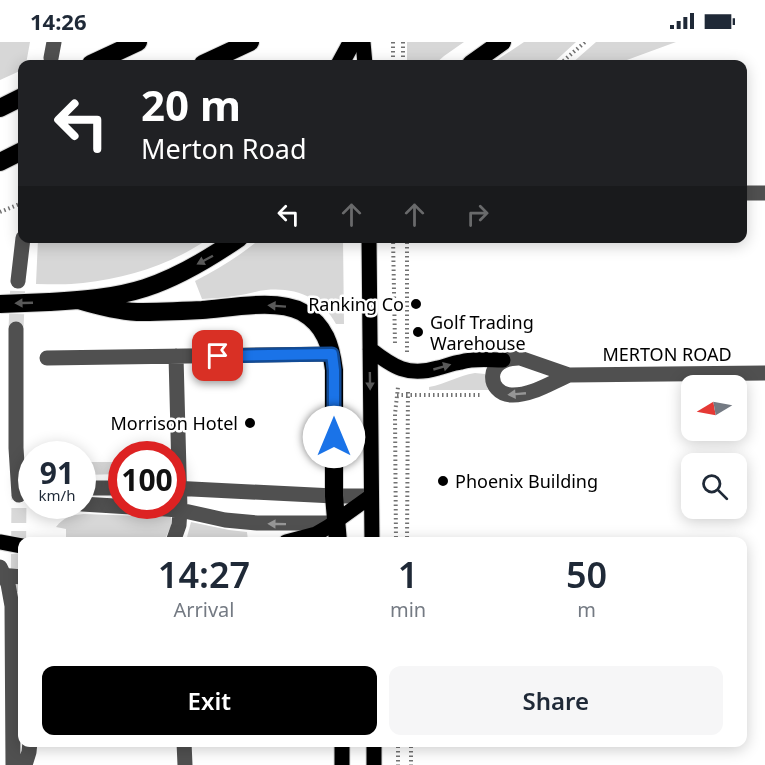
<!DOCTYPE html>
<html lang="en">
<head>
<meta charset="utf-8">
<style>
  :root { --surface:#fff; --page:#f6f6f7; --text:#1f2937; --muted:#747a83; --accent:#000 }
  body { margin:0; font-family:"Noto Sans",sans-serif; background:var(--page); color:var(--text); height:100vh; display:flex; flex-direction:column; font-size:22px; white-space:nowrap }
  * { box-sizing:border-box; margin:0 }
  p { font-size:20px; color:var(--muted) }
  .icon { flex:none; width:33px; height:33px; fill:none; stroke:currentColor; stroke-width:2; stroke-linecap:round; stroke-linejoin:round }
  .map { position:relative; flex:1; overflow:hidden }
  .panel { position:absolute; left:18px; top:495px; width:729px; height:210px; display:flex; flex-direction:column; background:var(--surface); border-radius:12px; box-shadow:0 3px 15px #0003 }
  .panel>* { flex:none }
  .top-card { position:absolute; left:18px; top:18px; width:729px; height:183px; border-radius:12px; box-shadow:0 3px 15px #0003; background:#202124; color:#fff; overflow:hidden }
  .needle { width:39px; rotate:260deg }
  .controls { position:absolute; left:681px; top:333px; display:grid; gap:12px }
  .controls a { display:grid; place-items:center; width:66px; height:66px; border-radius:12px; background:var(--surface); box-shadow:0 3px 15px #0003; font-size:30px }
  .speed { position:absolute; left:18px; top:399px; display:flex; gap:12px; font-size:30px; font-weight:700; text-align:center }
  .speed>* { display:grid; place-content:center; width:78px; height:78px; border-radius:50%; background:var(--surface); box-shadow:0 3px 15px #0003; line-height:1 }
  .speed small { font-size:15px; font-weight:400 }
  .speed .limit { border:9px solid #d22; background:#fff; color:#111 }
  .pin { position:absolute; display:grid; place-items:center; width:51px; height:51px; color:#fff; margin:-26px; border-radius:12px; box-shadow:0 3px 9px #0006 }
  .me { position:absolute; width:66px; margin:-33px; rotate:0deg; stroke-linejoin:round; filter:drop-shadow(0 0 4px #0008) }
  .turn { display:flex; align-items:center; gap:21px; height:126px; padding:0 24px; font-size:27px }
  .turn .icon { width:78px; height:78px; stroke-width:2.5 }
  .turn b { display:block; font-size:42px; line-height:51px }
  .lanes { display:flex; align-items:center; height:57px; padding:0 24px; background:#0003; justify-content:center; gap:30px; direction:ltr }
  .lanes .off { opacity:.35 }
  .eta { display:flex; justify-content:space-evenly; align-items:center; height:102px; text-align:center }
  .eta b { font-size:36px; font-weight:600; line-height:42px }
  .cta { display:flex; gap:12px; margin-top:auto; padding:12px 24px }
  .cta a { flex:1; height:69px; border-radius:12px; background:var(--accent); color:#fff; font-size:24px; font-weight:600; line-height:69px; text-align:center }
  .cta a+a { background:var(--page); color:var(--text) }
  .status { display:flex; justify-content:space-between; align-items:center; height:42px; padding:0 30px; background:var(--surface); direction:ltr }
  .status svg { height:16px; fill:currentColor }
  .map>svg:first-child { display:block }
  .green { fill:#d7d7d7 }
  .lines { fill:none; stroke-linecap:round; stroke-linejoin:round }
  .minor-tunnel { stroke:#d9d9d9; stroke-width:15; stroke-dasharray:15 8; stroke-linecap:butt }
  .major-casing { stroke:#dbdbdb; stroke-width:17 }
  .highway-casing { stroke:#dbdbdb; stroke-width:20 }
  .path { stroke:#727272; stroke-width:4; stroke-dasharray:1.5 3; stroke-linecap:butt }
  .minor { stroke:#505050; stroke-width:15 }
  .major { stroke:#000; stroke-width:15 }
  .highway { stroke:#000; stroke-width:18 }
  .highway-bridge-casing { stroke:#dbdbdb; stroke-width:20; stroke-linecap:butt }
  .highway-bridge { stroke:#000; stroke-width:18 }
  .oneway { fill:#595959 }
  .oneway2 { fill:#969696 }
  .route-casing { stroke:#114b97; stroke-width:15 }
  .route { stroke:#1a73e8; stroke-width:10 }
  .poi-dot { fill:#000; stroke:#fff; stroke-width:2 }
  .labels { text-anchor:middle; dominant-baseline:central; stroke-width:5; stroke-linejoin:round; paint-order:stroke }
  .poi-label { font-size:18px; fill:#000; stroke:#fff; text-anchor:end }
  .street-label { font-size:18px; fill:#000; stroke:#fff }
</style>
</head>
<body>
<div class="status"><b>14:26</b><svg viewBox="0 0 49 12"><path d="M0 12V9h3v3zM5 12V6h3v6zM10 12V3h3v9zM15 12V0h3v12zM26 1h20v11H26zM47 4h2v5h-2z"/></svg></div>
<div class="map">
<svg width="765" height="723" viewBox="0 0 765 723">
  <rect width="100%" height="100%" fill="#fff"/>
  <path class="green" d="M0,0H30L26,22H22V28L0,38Z
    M407,0H464L444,14L435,22H407Z
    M524,0H576L552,22H491Z
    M596,0H676L616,22H571Z
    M38,197V196L208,197C170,223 128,236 83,241C67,243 52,242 36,242Z
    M260,197H343L344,282H336C322,256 296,245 266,248C256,249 245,253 234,254C224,256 213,256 202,257L195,239C218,227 240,214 260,197Z
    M475,331L485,332L488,348H429V345C446,342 457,334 475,331Z
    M83,420H121V432L83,433Z
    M84,472L171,475V484L164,499L88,500L66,497V487L56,485C64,475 71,473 84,472Z
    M191,480L229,488L247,490L248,499H186Z"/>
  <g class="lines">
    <path class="minor-tunnel" d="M16,287L18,239
      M18,573L19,453"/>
    <defs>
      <path id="major" d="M363,0L365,22
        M369,196L372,500
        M370,307C393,325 408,335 438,326C446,324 453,321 461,320C474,316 489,318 503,318
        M0,500L22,504
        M286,500L316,492L328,485L371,454
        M342,700V723
        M374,700V723"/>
      <path id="highway" d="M91,22L138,0
        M203,22L250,0
        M340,22L352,0
        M471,22L502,0
        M0,66L22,55
        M0,120L22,109
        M78,258C98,264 117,269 137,270C159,270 181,269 202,268C230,266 277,256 302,270C325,283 331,304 334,328V454L338,500
        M49,260C81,258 114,256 145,246C179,235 210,216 239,196"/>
    </defs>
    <use href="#major" class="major-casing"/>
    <use href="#highway" class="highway-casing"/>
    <path class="path" d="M393,0V22
      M403,0V22
      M560,22L585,0
      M0,170L22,161
      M393,196L395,302
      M407,196V310
      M397,353H481
      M396,500L395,372L398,345
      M407,500L408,347
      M398,700V723
      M411,700V723"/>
    <path class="minor" d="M51,16L54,0
      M742,151H765
      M18,239L23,196
      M16,287V406L19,453
      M47,316L332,312
      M569,333C552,340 531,354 511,353C487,352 483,315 520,316L569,333L765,331
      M82,446H122
      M172,446L334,454H371
      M82,462L180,468L225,478L257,481H336
      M173,500L179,483L180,468L176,314
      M0,525L8,542L12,564L13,723
      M0,533L22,535
      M184,700L185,723
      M25,723L29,710L30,700"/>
    <use href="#major" class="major"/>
    <use href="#highway" class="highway"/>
    <defs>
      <path id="highway-bridge" d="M0,262L49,260"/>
    </defs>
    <use href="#highway-bridge" class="highway-bridge-casing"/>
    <use href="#highway-bridge" class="highway-bridge"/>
  </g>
  <defs><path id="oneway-solid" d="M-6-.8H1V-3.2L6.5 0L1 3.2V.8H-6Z" transform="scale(1.5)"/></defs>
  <g class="oneway">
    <use href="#oneway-solid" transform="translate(205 218) rotate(152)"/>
    <use href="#oneway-solid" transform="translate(24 261) rotate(178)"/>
    <use href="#oneway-solid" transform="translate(277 264) rotate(-176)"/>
    <use href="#oneway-solid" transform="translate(442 325) rotate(-16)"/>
    <use href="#oneway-solid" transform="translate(370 339) rotate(89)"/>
  </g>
  <g class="oneway2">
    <use href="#oneway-solid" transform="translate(517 352) rotate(175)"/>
    <use href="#oneway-solid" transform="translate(277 482) rotate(-179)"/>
  </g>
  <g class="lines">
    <defs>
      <path id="route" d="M218,314L332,312L334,328V395"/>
    </defs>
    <use href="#route" class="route-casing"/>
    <use href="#route" class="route"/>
  </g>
  <g class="poi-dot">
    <circle cx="416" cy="262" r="6"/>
    <circle cx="418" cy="290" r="6"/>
    <circle cx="250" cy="381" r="6"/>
    <circle cx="443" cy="439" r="6"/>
  </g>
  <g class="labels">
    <g class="poi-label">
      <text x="404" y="262">Ranking Co</text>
      <text x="430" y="280" text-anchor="start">Golf Trading<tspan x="430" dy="21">Warehouse</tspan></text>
      <text x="238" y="381">Morrison Hotel</text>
      <text x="455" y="439" text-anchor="start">Phoenix Building</text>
    </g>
    <g class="street-label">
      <text x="667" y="312">MERTON ROAD</text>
    </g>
  </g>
</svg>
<div class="controls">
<a><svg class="needle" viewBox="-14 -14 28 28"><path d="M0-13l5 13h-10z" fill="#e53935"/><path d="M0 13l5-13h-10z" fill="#747a83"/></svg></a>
<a><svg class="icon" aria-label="search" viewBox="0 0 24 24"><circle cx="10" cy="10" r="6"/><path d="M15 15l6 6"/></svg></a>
</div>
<div class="speed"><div>91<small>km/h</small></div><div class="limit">100</div></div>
<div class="pin" style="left:218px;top:314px;background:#d93025"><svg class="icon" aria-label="arrive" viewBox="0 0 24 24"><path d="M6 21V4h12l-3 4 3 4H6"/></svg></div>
<svg class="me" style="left:334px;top:395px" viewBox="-20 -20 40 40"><circle r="19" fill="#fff"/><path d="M0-13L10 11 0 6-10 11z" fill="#1a73e8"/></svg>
<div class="top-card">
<div class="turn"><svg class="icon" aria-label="left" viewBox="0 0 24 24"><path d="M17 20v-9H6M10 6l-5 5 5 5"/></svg><div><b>20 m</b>Merton Road</div></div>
<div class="lanes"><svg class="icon" aria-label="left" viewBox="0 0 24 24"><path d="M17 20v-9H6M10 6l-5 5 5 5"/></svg><svg class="icon off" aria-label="ahead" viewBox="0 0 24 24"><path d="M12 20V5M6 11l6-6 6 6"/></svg><svg class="icon off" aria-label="ahead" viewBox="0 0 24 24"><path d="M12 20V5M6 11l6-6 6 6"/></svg><svg class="icon off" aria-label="right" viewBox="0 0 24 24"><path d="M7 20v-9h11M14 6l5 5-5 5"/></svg></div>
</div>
<section class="panel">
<div class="eta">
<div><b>14:27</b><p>Arrival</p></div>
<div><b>1</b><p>min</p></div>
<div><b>50</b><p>m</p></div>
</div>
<div class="cta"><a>Exit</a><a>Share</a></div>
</section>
</div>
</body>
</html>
